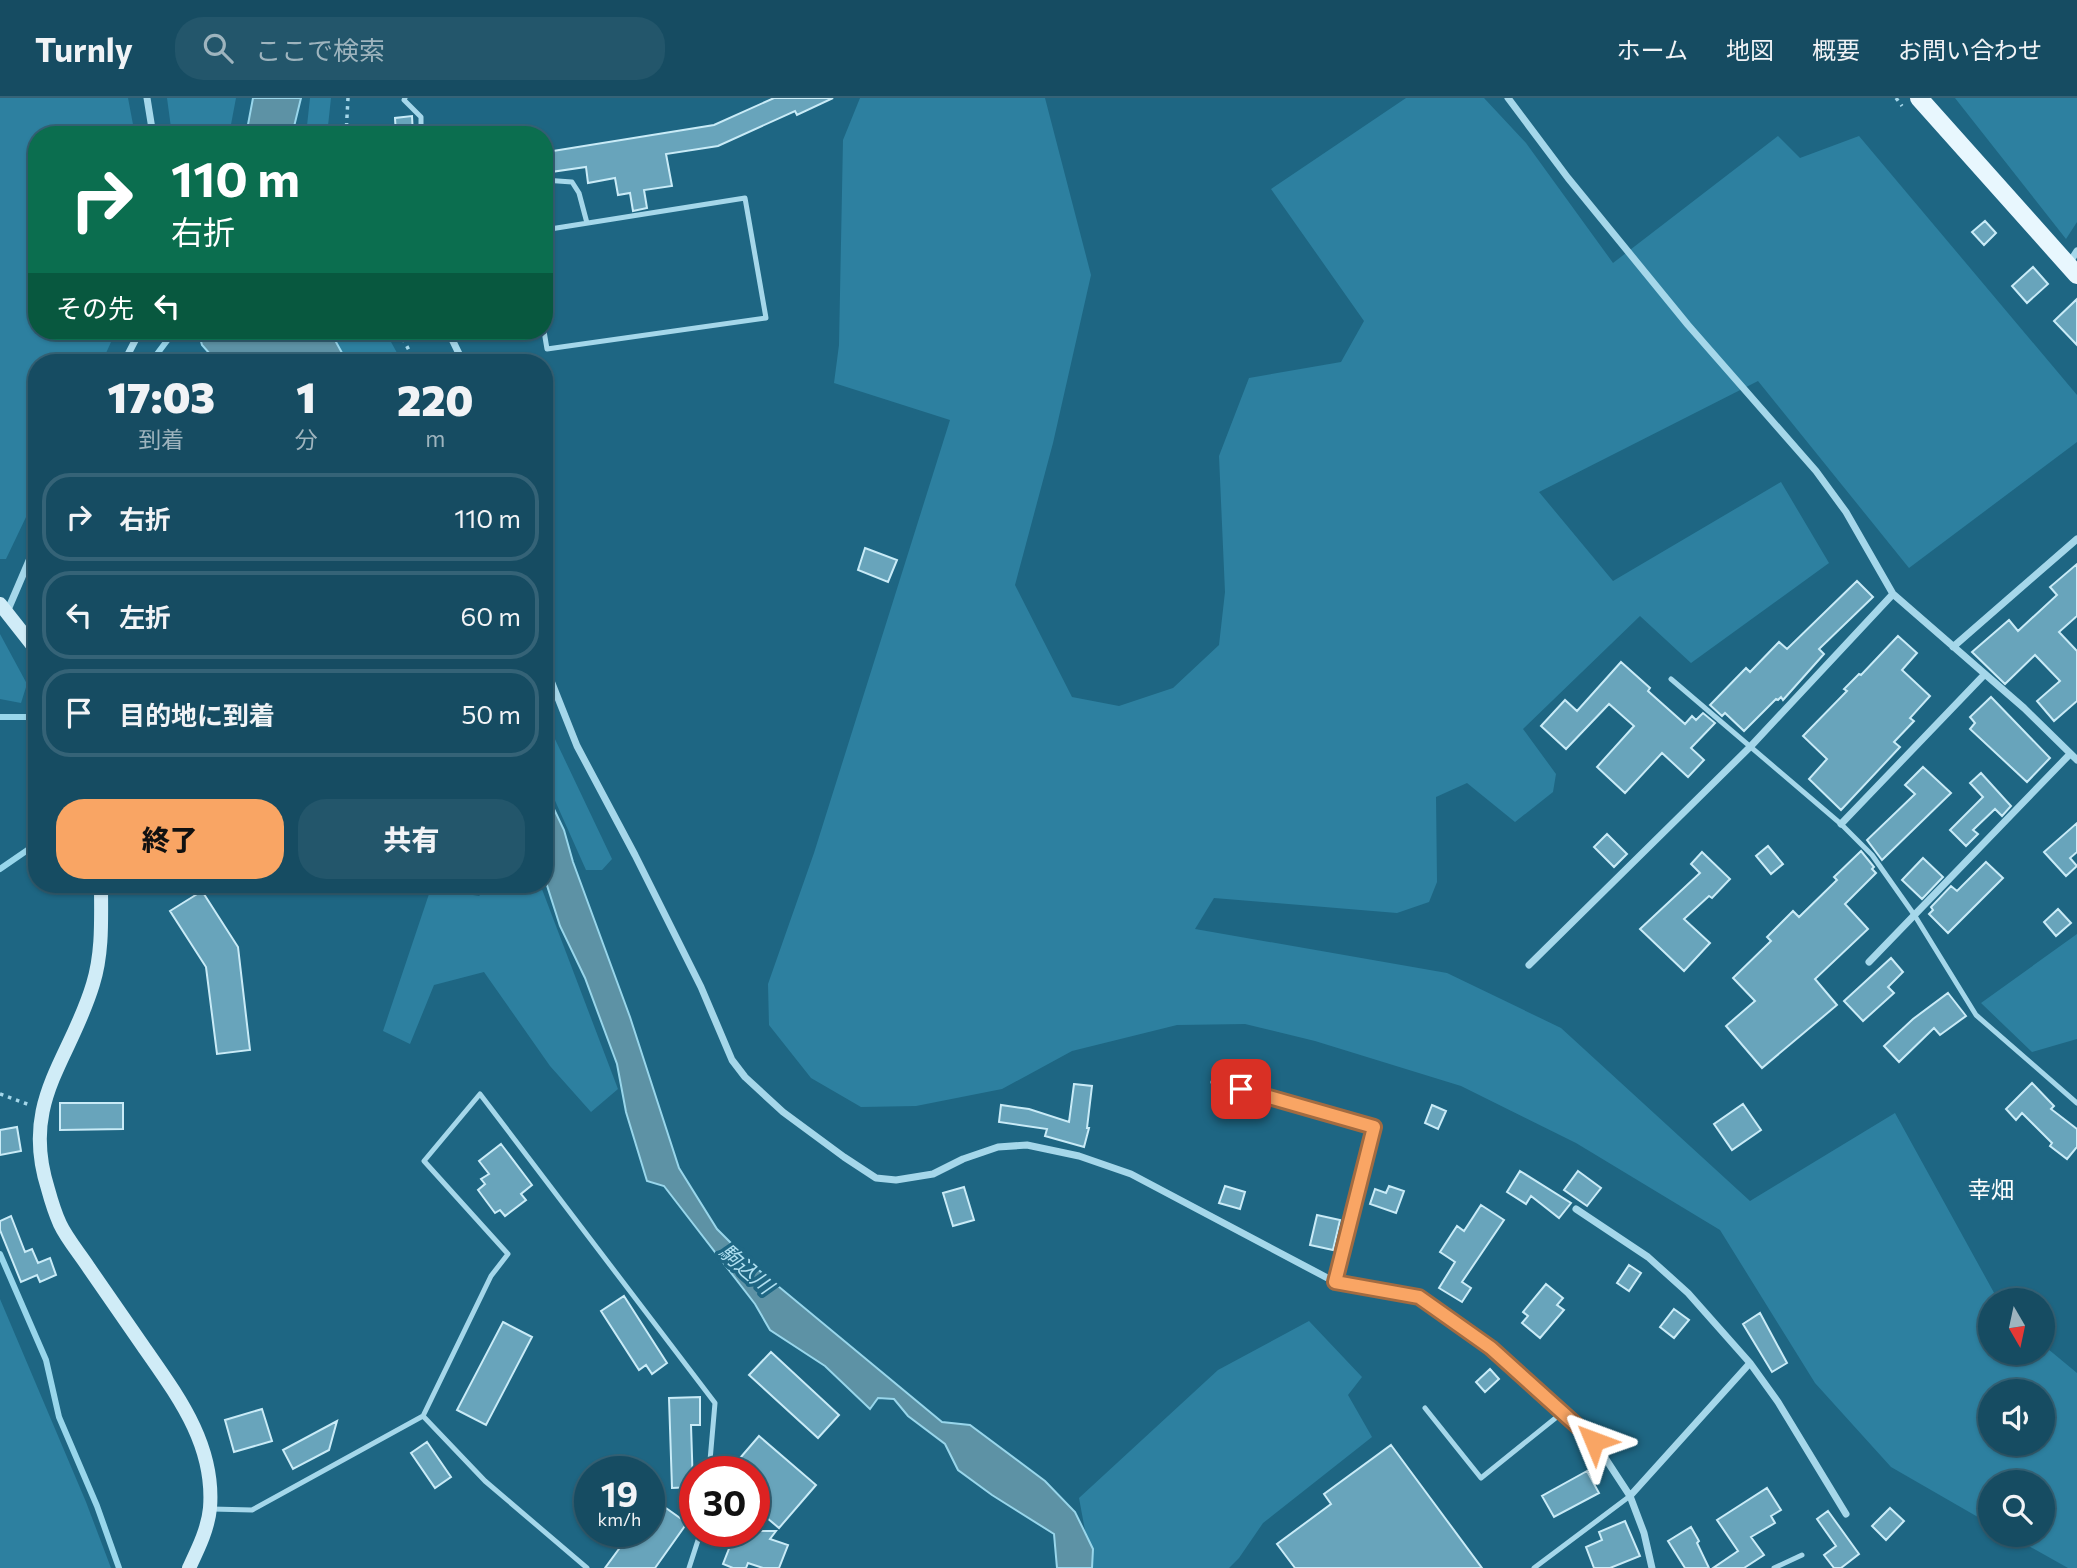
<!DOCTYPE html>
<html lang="ja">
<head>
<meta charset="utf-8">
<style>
  :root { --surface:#164c62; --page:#23566b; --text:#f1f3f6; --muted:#9eb4be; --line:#356377; --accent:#f9a564 }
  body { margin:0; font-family:Commissioner,"Noto Sans JP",sans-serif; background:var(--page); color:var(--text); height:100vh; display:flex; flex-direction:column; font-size:26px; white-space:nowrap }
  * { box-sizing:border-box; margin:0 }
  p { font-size:23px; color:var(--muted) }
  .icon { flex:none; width:38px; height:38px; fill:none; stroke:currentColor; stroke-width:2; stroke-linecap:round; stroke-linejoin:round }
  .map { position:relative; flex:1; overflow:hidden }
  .details { position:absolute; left:28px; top:256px; width:525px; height:539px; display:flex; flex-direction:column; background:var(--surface); border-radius:28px; box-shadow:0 2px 5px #0004,0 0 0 2px var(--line) }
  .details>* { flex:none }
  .hud { position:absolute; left:28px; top:28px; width:525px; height:214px; border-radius:28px; box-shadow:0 2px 5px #0004,0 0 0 2px var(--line); background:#0b6e4f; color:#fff; overflow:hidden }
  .needle { width:46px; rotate:171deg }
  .buttons { position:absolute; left:1978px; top:1190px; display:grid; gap:14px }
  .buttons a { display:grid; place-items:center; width:77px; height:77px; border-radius:50%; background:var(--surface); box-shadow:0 2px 5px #0004,0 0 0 2px var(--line); font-size:35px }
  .speed { position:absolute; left:574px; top:1358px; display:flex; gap:14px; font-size:35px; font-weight:700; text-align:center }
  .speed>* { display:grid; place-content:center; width:91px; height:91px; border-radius:50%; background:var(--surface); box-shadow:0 2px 5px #0004,0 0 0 2px var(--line); line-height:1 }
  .speed small { font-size:18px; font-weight:400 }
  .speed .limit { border:10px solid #d22; background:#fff; color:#111 }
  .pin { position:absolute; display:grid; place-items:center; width:60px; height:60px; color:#fff; margin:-30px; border-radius:14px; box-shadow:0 4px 10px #0006 }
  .me { position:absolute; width:77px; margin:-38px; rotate:314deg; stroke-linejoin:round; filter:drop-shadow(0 0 5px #0008) }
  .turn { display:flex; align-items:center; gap:24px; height:147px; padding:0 28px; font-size:32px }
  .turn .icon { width:91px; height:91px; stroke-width:2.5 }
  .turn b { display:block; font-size:49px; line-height:60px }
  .then { display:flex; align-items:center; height:66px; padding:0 28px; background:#0003; gap:14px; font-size:26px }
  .eta { display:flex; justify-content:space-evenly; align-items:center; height:119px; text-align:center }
  .eta b { font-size:42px; font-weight:800; line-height:49px }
  .action { display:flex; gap:14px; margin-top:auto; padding:14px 28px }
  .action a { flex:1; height:80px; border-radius:28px; background:var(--accent); color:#111; font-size:28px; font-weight:800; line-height:80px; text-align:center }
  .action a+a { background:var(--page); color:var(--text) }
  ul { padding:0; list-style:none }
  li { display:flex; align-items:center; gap:21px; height:88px; margin:0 14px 10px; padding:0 14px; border:4px solid var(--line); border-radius:28px }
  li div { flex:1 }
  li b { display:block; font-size:26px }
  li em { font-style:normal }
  header { display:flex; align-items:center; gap:42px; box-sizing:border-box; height:98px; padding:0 35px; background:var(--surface); border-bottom:2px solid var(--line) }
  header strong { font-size:33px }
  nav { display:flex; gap:38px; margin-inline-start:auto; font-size:24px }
  .search { width:490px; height:63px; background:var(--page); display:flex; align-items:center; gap:18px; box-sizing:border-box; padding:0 24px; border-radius:28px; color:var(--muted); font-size:26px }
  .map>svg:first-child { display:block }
  .green { fill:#2d80a0; fill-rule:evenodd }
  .water { fill:#5d92a5; stroke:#98d6eb; stroke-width:2 }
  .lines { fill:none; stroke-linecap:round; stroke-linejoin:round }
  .stream { stroke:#98d6eb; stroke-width:6 }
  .building { fill:#68a4bb; stroke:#c9ebf7; stroke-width:2 }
  .path { stroke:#a5d7ea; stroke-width:3.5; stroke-dasharray:3.5 5; stroke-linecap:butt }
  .lane { stroke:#a5d7ea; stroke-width:5 }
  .street { stroke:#a5d7ea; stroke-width:7 }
  .secondary { stroke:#d0ecf7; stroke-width:14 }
  .primary { stroke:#e8f7fe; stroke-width:18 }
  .route-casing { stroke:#a26b41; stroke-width:18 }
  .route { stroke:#f9a564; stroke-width:12 }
  .labels { text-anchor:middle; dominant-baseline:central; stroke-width:7; stroke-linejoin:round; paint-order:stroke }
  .water-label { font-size:21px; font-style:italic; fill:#b0e0f1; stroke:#1e6683 }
  .quarter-label { font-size:23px; fill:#fff; stroke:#1e6683 }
</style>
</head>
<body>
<header>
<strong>Turnly</strong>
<div class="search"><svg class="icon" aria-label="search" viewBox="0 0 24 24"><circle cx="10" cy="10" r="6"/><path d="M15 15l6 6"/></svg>ここで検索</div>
<nav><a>ホーム</a><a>地図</a><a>概要</a><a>お問い合わせ</a></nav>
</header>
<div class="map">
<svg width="2077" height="1470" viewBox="0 0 2077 1470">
  <rect width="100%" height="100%" fill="#1e6683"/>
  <path class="green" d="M0,0H128L135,37H37V233H116L102,264H37V396L6,461H0Z
    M167,0H236L229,37H172Z
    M310,0H331L327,37H306Z
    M860,0H1045L1091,177L1053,345L1015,487L1072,599L1119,608L1173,590L1219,547L1225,494L1219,358L1249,280L1341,264L1364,223L1271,91L1406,0H1484L1526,45L1613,165L1778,38L1800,60L1859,38L2077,297V344L1909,470L1758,283L1539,394L1613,483L1781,384L1829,465L1691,565L1640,518L1523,631L1556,676L1553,694L1515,724L1467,685L1436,699L1437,784L1429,804L1397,815L1214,800L1195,831L1447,875L1561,930L1750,1103L1895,1015L1998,1202H1990V1255H2042V1246L2077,1275V1470H2068L2009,1437H2042V1384H1990V1426L1891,1369L1815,1285L1720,1132L1576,1045L1461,988L1315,943L1245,926L1177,927L1072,953L1002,991L916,1008L861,1009L811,980L769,927L768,886L814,755L950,322L834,285L839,247L843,42ZM1990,1293H2042V1346H1990Z
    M1955,0H2077V124L2066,141Z
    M329,233H385L402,264H341Z
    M0,536L27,586L21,605L0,601Z
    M544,618L612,761L602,772H586L544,678Z
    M491,786H540L618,991L591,1014L550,968L484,874L434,887L410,946L383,933L431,790L479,798Z
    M2077,836V941L2032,954L1981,905Z
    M0,1201L86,1404L111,1470H0Z
    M1309,1223L1362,1279L1348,1297L1372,1339L1263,1425L1239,1460L1229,1470H1092L1079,1400L1218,1272Z"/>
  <path class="water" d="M253,0H301L292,37H246Z
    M198,233H330L347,264H217L202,247Z
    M544,690L564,732L573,764L630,919L679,1070L717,1131L755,1169L942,1324L970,1327L1045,1383L1075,1414L1093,1451L1092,1470H1057L1054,1436L992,1397L958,1372L945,1346L908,1318L894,1301L878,1300L870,1311L825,1268L770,1232L755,1206L664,1088L647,1083L626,1014L617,966L585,880L560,828L544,778Z"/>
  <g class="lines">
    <path class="stream" d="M151,264L169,240
      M0,619H36
      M0,771L29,751L37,742
      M0,1156L46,1262L59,1319L97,1408L119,1470"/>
  </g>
  <path class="building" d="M774,0H833L797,17L795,13L718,48L666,56L672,88L644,92L647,110L633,113L630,95L618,97L615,80L588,85L586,69L544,75V52L553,53L714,27Z
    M412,18L413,37H396L395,20Z
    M1985,123L1996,135L1984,147L1972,134Z
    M2033,169L2048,186L2027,205L2012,188Z
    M2077,201V247L2054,223Z
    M865,450L897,462L888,484L858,472Z
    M2077,466V518L2059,534L2077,553V603L2054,623L2037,603L2060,583L2035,557L2005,586L1972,554L2009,522L2018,533L2057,497L2050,489Z
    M1857,483L1873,499L1819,551L1824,556L1783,602L1781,599L1778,602L1776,601L1744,633L1725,615L1722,618L1710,607L1746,570L1750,574L1779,544L1787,551Z
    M1898,538L1917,555L1902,572L1930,598L1910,620L1914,623L1894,644L1900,649L1841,712L1809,681L1827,661L1803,638L1847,593L1844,591L1859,576L1861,577Z
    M1621,564L1650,590L1648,593L1685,626L1692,618L1696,622L1703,615L1715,625L1691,650L1704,662L1688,679L1662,655L1625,695L1597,669L1634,628L1609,606L1566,651L1541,628L1565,602L1577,613Z
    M1991,599L2050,660L2027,684L1970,631L1975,625L1970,619Z
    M1923,669L1951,695L1882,762L1867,742L1915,696L1905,687Z
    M1981,675L2011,708L2002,718L1995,711L1973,732L1978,736L1966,748L1950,732L1983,699L1970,685Z
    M2077,725V754L2070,760L2077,768L2066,778L2044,754Z
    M1607,736L1627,756L1614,769L1594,749Z
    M1768,748L1783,766L1771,776L1756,758Z
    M1861,753L1874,769L1872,771L1876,775L1845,806L1868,831L1815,881L1837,907L1762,970L1726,928L1755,903L1733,880L1771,843L1767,839L1793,813L1799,819L1837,782L1834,779Z
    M1702,754L1730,781L1712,800L1709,798L1684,821L1710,845L1684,873L1640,831L1700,775L1691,766Z
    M1923,760L1943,779L1922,801L1902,782Z
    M1986,764L2003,780L1948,835L1929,816L1933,812L1931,809L1951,788L1957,793Z
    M202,793L238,849L250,952L217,956L206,869L170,813Z
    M2058,811L2071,825L2056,838L2044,824Z
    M1891,860L1903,874L1888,889L1894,895L1863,923L1844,903Z
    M1948,895L1966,918L1940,937L1934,930L1899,964L1884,948L1913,921Z
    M2032,985L2054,1008L2051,1011L2077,1031V1049L2067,1061L2050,1048L2052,1045L2022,1015L2016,1022L2006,1011Z
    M1074,986L1092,988L1087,1030H1089L1084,1049L1045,1038L1047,1031L999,1024L1001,1007L1029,1011L1069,1024Z
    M60,1005H123V1031L60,1032Z
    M1743,1006L1761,1032L1732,1052L1714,1026Z
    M1432,1007L1446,1013L1438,1031L1425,1025Z
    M17,1029L21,1053L0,1057V1032Z
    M501,1046L532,1087L521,1096L526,1102L505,1118L500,1112L495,1115L478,1092L485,1086L481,1081L489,1076L479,1063Z
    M1520,1073L1571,1105L1559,1120L1531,1098L1526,1106L1507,1094Z
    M1578,1073L1601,1090L1587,1108L1564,1092Z
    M1225,1088L1245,1094L1240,1111L1219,1105Z
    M1389,1088L1404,1093L1396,1115L1370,1106L1375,1091L1386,1095Z
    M964,1089L974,1122L953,1128L943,1095Z
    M1481,1107L1504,1122L1462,1184L1471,1190L1462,1204L1439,1190L1455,1164L1440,1154L1457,1128L1464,1133Z
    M1317,1117L1340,1122L1333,1152L1310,1147Z
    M11,1118L25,1154L32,1151L38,1165L50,1160L56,1177L40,1184L37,1177L21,1184L0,1132V1123Z
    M1629,1167L1641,1175L1629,1193L1617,1185Z
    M1546,1186L1563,1200L1557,1207L1564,1212L1540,1240L1522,1225L1528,1218L1523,1214Z
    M624,1198L667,1265L652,1276L646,1267L639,1272L601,1213Z
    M1674,1211L1689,1222L1674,1240L1660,1229Z
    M1760,1215L1787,1265L1772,1274L1743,1226Z
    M503,1224L532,1239L486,1327L457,1312Z
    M771,1254L839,1317L818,1340L749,1277Z
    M1490,1271L1499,1281L1485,1294L1476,1284Z
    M700,1299V1327H691L693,1389L672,1390L669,1300Z
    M262,1311L272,1343L234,1354L225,1322Z
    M337,1323L329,1352L293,1371L283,1352Z
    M759,1338L816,1387L779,1430L754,1409V1374H728Z
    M427,1344L451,1379L435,1390L411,1355Z
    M1391,1347L1482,1470H1295L1277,1446L1331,1406L1324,1396Z
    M1587,1373L1599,1395L1554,1419L1542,1398Z
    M1767,1390L1781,1412L1771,1418L1775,1425L1751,1439L1764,1457L1744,1470H1713L1738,1453L1717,1422Z
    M649,1398L687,1425L655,1470H605L624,1444L609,1433H649Z
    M1890,1410L1904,1423L1886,1442L1872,1428Z
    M1828,1413L1859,1456L1841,1470H1834L1824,1457L1836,1448L1817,1421Z
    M1625,1423L1640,1458L1610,1470H1594L1586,1449L1602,1442L1599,1434Z
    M1691,1429L1699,1443L1697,1445L1709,1470H1685L1668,1443Z
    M736,1433H776L770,1441L788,1447L779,1470H763L748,1465L746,1470H733L723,1466Z"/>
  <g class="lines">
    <path class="path" d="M1896,0L1902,8
      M346,37L348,0
      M399,233L415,264
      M0,996L30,1007"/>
    <path class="lane" d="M405,0L404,2L421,19V37
      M544,82L572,84L579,95L587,125
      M544,233L547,251L766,220L745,100L544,132
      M1671,581L1841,726L1872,757L1915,818L1976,917L2077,1005
      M1425,1310L1481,1380L1563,1314
      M212,1411L252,1412L423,1318
      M587,1470L485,1383L423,1318L491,1178L508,1156L424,1063L480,996L715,1305L709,1374
      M689,1470L701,1433
      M1534,1470L1630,1398
      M1774,1470L1802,1457"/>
    <path class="street" d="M147,0L153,37
      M1508,0L1568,80L1688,227L1816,373L1846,414L1893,496L2024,610L2077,662
      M2068,167L2077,153
      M448,233L463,264
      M124,264L140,233
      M7,514L37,444
      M1953,549L2077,441
      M544,565L577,648L635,757L701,889L732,962L745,979L783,1014L844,1059L876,1080L896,1082L933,1076L963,1061L998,1049L1027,1047L1079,1058L1131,1076L1335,1184L1419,1199L1491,1250L1594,1343L1630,1398L1644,1435L1652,1470
      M1841,726L1984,577
      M1869,864L2070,656
      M1529,867L1751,648L1893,496
      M1214,984L1374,1029L1335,1184
      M1576,1111L1648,1159L1688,1195L1750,1265L1778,1304L1846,1416
      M1630,1398L1750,1265"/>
    <path class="secondary" d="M0,506L37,553
      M101,786C101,819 103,854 93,886C70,963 20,1003 48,1091C51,1102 55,1115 60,1126C67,1141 80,1156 89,1170C107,1196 125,1222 143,1248C177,1297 215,1346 210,1410C208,1431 198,1451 189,1470"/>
    <path class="primary" d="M1919,0L2077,177"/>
  </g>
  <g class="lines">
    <defs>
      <path id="route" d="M1241,991L1374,1029L1335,1184L1419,1199L1491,1250L1594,1343"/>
    </defs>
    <use href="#route" class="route-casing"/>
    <use href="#route" class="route"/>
  </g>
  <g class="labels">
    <g class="water-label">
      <text transform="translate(747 1170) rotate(41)">駒込川</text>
    </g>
    <g class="quarter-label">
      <text x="1991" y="1091">幸畑</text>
    </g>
  </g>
</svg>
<div class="buttons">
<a><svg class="needle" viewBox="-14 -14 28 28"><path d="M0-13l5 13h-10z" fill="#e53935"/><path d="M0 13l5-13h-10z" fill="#9eb4be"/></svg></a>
<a><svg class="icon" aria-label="sound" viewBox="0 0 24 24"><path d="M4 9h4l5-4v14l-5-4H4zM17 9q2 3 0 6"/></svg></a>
<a><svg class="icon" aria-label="search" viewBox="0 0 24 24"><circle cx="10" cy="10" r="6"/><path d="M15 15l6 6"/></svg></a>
</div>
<div class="speed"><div>19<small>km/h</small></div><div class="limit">30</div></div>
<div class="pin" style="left:1241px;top:991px;background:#d93025"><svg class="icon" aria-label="arrive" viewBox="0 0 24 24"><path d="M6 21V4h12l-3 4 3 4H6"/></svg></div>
<svg class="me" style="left:1594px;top:1343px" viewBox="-20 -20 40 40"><path d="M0-17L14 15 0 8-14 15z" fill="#f9a564" stroke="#fff" stroke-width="4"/></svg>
<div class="hud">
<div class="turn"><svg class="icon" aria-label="right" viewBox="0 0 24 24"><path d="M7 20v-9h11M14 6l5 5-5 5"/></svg><div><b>110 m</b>右折</div></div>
<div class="then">その先<svg class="icon" aria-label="left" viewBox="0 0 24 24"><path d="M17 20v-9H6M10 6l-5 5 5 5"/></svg></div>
</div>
<section class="details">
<div class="eta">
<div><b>17:03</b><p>到着</p></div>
<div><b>1</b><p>分</p></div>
<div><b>220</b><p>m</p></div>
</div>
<ul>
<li><svg class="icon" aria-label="right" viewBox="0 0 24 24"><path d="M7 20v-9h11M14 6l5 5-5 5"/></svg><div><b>右折</b></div><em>110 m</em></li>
<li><svg class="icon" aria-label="left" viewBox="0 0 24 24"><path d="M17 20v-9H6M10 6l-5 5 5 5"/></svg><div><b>左折</b></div><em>60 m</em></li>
<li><svg class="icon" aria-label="arrive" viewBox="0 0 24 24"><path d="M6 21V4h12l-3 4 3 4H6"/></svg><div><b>目的地に到着</b></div><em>50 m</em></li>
</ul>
<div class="action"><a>終了</a><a>共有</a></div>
</section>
</div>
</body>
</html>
